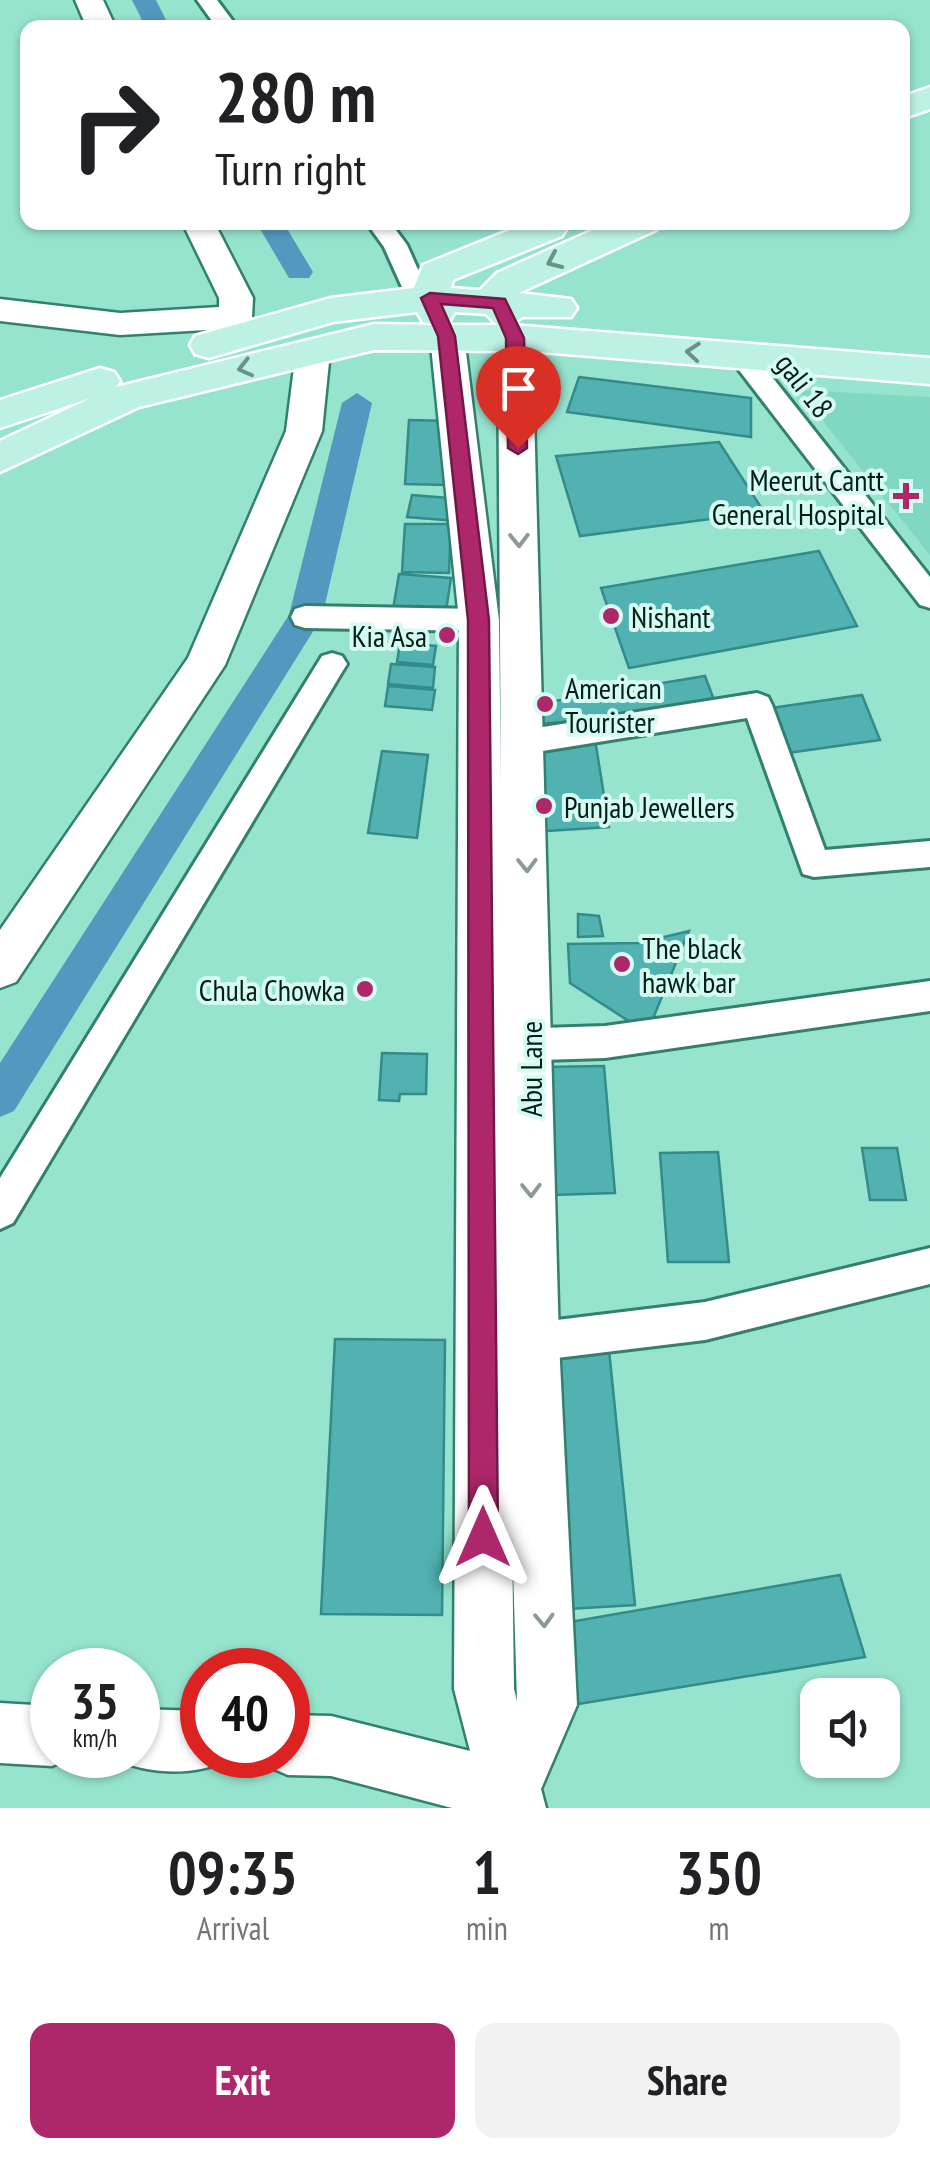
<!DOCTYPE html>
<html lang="en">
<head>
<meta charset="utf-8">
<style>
  :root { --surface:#fff; --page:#f2f2f2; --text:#202124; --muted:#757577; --accent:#ae276b }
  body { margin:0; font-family:"PT Sans Narrow",sans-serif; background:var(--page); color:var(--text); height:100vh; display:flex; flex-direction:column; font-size:38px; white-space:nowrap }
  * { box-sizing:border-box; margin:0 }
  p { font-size:32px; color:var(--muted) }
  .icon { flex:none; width:55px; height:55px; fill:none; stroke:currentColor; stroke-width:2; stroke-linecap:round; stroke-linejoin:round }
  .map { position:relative; height:1808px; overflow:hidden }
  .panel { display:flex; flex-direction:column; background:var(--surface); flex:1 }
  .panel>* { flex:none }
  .hud { position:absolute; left:20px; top:20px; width:890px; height:210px; border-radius:20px; box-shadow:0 2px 8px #0004; background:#fff; color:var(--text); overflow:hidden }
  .tools { position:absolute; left:800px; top:1678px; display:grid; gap:20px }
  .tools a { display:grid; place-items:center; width:100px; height:100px; border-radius:20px; background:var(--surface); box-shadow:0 2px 8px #0004; font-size:50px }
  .speed { position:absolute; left:30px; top:1648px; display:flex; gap:20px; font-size:50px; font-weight:700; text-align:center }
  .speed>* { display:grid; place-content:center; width:130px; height:130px; border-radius:50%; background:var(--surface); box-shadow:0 2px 8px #0004; line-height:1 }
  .speed small { font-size:25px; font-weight:400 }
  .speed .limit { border:15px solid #d22; background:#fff; color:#111 }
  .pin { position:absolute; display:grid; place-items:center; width:85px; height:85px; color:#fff; margin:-102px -42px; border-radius:50% 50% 50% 0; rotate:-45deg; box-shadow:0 0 10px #0007 }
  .pin .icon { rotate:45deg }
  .me { position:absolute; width:110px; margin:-55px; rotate:0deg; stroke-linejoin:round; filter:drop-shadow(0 0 8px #0008) }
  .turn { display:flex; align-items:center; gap:35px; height:210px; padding:0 30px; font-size:45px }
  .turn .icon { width:130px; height:130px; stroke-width:2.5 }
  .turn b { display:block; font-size:70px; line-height:85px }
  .eta { display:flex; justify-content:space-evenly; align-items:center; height:170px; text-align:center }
  .eta b { font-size:60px; font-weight:600; line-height:70px }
  .button { display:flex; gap:20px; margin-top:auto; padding:20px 30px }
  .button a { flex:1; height:115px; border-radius:20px; background:var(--accent); color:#fff; font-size:40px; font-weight:600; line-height:115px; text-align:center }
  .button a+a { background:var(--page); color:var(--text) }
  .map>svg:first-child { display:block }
  .built { fill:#81d8c2 }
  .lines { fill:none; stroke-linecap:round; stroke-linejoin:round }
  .canal { fill:#5398be; fill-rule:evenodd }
  .building { fill:#51b2b1; stroke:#348b8b; stroke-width:2.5 }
  .street-casing { stroke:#32806e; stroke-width:6 }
  .secondary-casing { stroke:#32806e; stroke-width:5 }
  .primary-casing { stroke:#fff; stroke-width:5 }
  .street { fill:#fff; fill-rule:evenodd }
  .secondary { fill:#fff; fill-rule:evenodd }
  .primary { fill:#bdf1e3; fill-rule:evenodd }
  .oneway { stroke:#689288 }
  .oneway2 { stroke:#8c9a97 }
  .route { fill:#ae276b; stroke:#711946; stroke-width:2.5 }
  .poi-dot { fill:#ae276b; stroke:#d6fbf0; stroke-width:4 }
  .labels { text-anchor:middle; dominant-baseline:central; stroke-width:8; stroke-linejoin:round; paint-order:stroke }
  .street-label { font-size:30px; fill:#001f18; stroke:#d6fbf0 }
  .poi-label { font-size:30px; fill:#001f18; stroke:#d6fbf0; text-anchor:start }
</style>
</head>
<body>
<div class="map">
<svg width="930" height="1808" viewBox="0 0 930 1808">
  <rect width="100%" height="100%" fill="#96e3ce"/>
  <path class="built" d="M798,390L930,397V555L831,431Z"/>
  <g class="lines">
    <path class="canal" d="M132,0H156L170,28H146Z
      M256,222H283L313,272L309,278H289Z
      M357,393L372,403L322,617L14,1111L0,1117V1063L289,615L342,403Z"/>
  </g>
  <path class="building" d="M579,377L751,398V437L567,412Z
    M409,420L448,421L447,485L405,484Z
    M719,442L764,512L580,536L556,456Z
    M412,495L460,499L456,521L407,517Z
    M405,524H451L449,573L402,572Z
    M819,551L857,626L629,668L601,588Z
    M399,574L451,578L443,631L390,627Z
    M400,643L436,646L433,665L397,662Z
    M391,664L435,667L433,688L388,684Z
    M705,676L717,708L529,725L524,706Z
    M388,686L435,690L432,710L385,706Z
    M862,695L880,740L780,754L764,709Z
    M595,739L609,827L532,832L528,747Z
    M382,751L428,755L417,838L368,833Z
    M578,914L599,916L603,936L578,937Z
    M689,931L647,1033L570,983L568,944L639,943Z
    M382,1053L427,1054L426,1094H400L399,1101L379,1100Z
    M604,1066L615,1193L552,1195L544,1067Z
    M862,1148H897L906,1200H870Z
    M718,1152L729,1262H668L660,1153Z
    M335,1339L445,1340L442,1615L321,1614Z
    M609,1350L635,1605L568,1609L548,1353Z
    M840,1575L865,1657L572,1705L564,1623Z"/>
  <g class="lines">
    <defs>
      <path id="street" d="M197,0H217L238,28H217Z
        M366,222H390L407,245L431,299L428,305H410L384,247Z
        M741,347L750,349L930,577V608L920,605L732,361L728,355Z
        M305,606L479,609L489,612L493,620L489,628L479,631L305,628L295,625L291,617L295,609Z
        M332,653L342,656L347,664L342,672L13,1223L0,1229V1178L322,656Z
        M757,693L768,697L772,705L825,850L930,841V867L814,877L803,874L747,718L524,754L513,751L509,742L513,733L524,730Z
        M930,981V1011L605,1058L510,1061L498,1056L493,1045L498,1034L510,1029L605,1026Z
        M930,1248V1284L705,1340L532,1361L518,1356L513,1342L518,1328L532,1323L705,1302Z"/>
      <path id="secondary" d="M75,0H103L116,28H87Z
        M182,222H214L253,298L252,317L260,334L255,342H231L223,329L120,335L0,321V299L120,313L219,307V298Z
        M447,325L459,328L464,336L499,620L501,787L498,337L503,329H527L532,337L559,1342L577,1705L541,1789L546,1808H452L331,1776L288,1775L267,1766L262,1755H288V1715L331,1716L470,1751L454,1689L459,620L430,336L435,328ZM512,1535L517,1701L514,1689Z
        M313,340L325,344L330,352L322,431L225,665L16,982L0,988V930L188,658L286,431L296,352L301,344Z
        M0,1703L52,1706V1755L73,1757L52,1766L0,1763Z
        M138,1709L202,1711V1755H226L223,1762C191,1776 149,1774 117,1760L114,1755H138Z"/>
      <path id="primary" d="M930,87V109L902,119V97Z
        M530,222H563L567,228L562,236L453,280L451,288L480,290L497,273L611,222H661L656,230L519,293L571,299L577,308L571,317H522L512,325L930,358V384L529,351L374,350L139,407L0,472V441L91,398L0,428V400L100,368L114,372L120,381L116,387L374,324L434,325L423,322L417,312L333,322L209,358L195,354L190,345L195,336L331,298L414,288L423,265ZM455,312L486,314L497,325H438L449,322Z"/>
    </defs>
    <use href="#street" class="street-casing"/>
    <use href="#secondary" class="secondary-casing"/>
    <use href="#primary" class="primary-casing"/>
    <use href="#street" class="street"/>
    <use href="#secondary" class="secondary"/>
    <use href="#primary" class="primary"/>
  </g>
  <defs><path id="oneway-chevron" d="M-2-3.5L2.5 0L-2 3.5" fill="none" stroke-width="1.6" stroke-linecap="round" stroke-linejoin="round" transform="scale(2.5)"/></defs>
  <g class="oneway">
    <use href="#oneway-chevron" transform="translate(554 261) rotate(156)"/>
    <use href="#oneway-chevron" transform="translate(693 352) rotate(-175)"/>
    <use href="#oneway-chevron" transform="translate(245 368) rotate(166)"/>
  </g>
  <g class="oneway2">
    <use href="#oneway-chevron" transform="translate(519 540) rotate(89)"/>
    <use href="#oneway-chevron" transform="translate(527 865) rotate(89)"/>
    <use href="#oneway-chevron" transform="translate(531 1190) rotate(89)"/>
    <use href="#oneway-chevron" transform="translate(544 1620) rotate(88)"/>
  </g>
  <path class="route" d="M430,293L505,299L524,338L527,448L518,454L508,448L506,338L493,308L441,304L455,336L489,620L498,1537L493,1547L483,1552L473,1547L469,1537L468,620L438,336L421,298Z"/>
  <g class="poi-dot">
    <path d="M901 481h10v10h10v10h-10v10h-10v-10h-10v-10h10z"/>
    <circle cx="611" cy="616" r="10"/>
    <circle cx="447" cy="635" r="10"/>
    <circle cx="545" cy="704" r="10"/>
    <circle cx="544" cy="806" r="10"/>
    <circle cx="622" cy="964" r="10"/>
    <circle cx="365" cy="989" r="10"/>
  </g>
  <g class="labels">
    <g class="street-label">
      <text transform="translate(805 385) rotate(52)">gali 18</text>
      <text transform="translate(530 1069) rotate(-90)">Abu Lane</text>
    </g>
    <g class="poi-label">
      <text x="884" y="479" text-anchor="end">Meerut Cantt<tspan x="884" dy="34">General Hospital</tspan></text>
      <text x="631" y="616">Nishant</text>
      <text x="427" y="635" text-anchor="end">Kia Asa</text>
      <text x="565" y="687">American<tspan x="565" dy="34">Tourister</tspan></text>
      <text x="564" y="806">Punjab Jewellers</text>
      <text x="642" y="947">The black<tspan x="642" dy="34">hawk bar</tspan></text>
      <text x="345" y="989" text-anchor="end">Chula Chowka</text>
    </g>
  </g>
</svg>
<div class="tools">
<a><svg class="icon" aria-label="sound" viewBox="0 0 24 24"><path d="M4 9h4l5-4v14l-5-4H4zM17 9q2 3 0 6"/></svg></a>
</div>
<div class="speed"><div>35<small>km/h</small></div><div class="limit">40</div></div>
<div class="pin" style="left:518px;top:448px;background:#d93025"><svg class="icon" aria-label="arrive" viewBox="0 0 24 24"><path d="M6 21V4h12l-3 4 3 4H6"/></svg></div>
<svg class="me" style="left:483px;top:1537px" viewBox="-20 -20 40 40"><path d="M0-17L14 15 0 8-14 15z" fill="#ae276b" stroke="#fff" stroke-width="4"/></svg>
<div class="hud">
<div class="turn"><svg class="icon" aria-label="right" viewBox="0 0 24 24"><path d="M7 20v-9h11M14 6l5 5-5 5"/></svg><div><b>280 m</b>Turn right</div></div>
</div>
</div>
<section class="panel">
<div class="eta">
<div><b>09:35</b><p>Arrival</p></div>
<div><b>1</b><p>min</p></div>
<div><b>350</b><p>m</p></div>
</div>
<div class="button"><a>Exit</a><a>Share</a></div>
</section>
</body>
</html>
